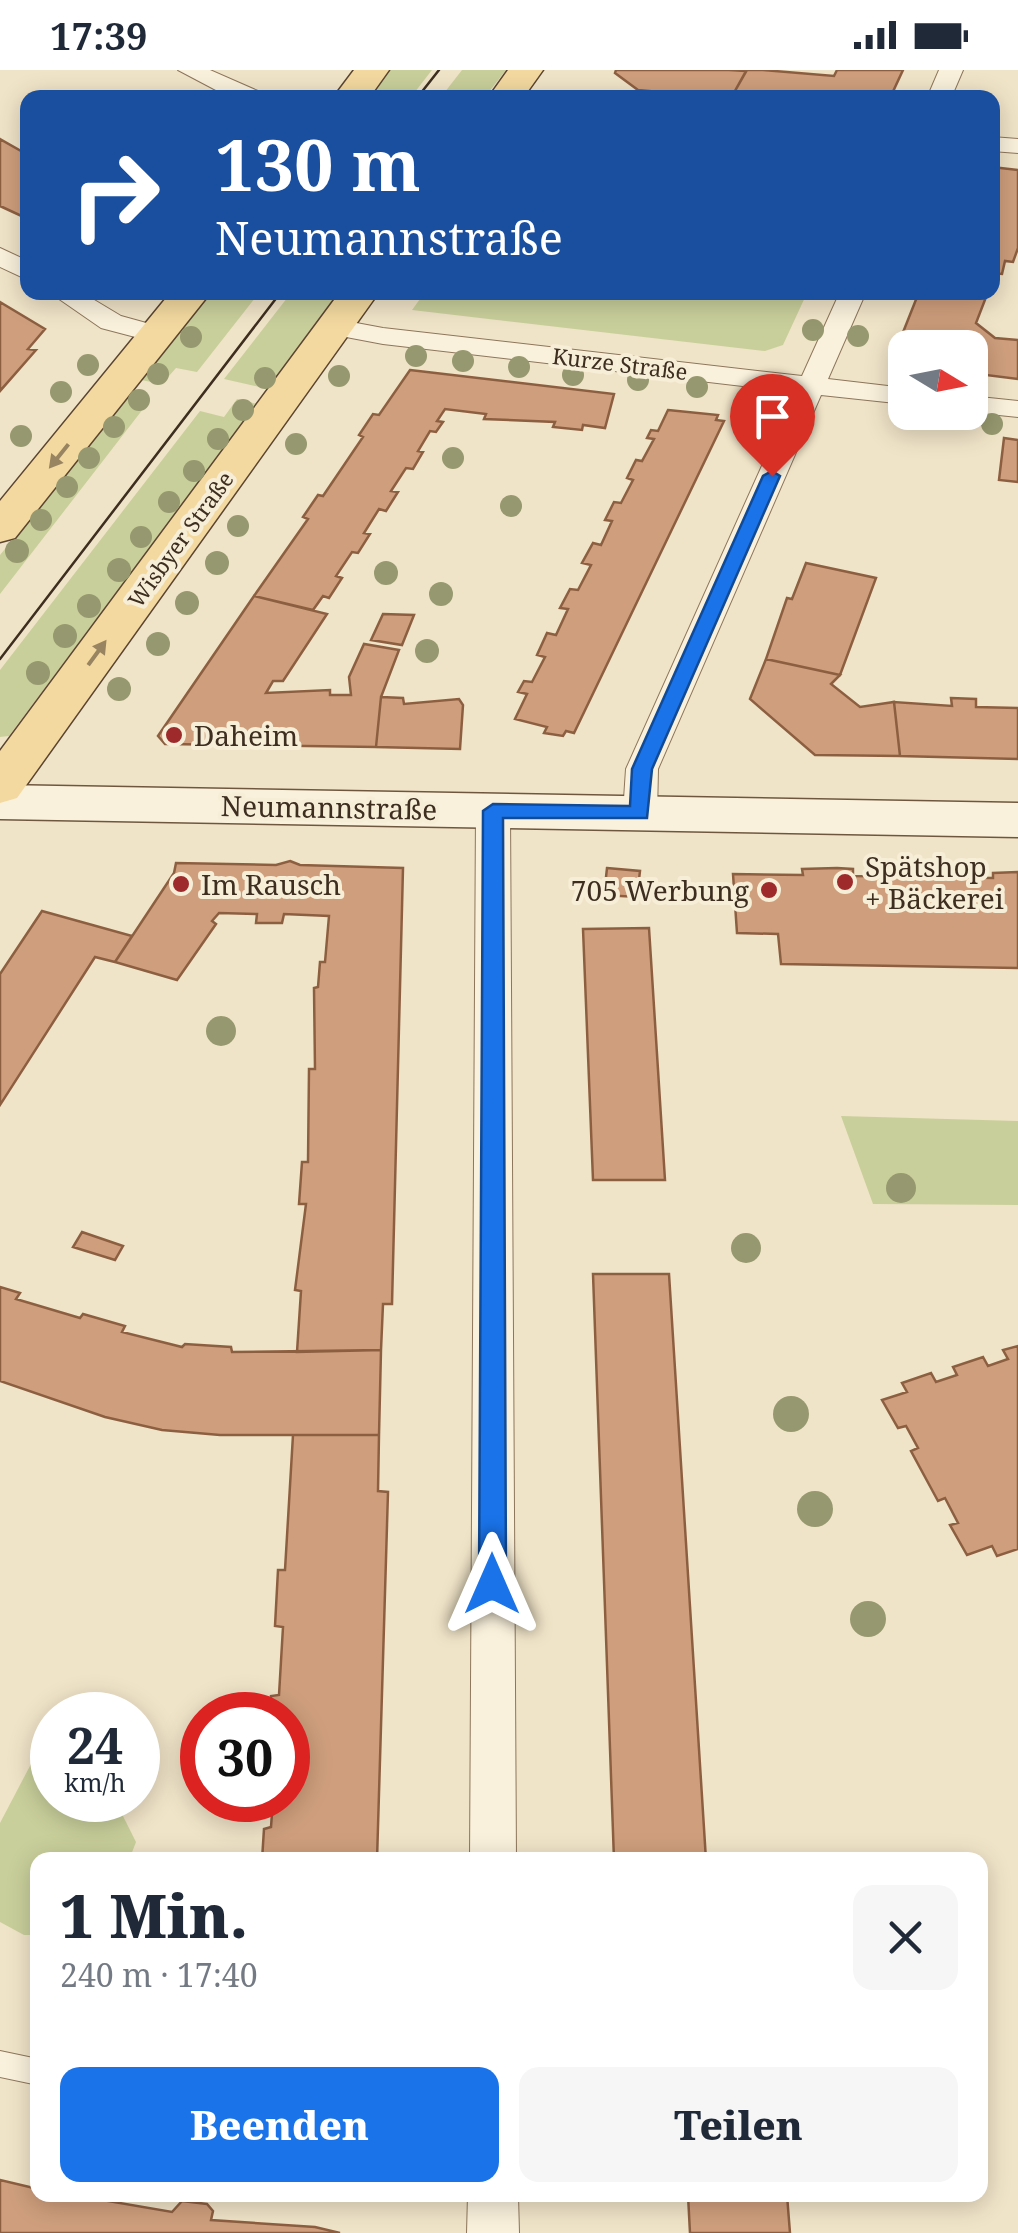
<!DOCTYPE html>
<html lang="de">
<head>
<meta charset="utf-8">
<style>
  :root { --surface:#fff; --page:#f6f6f7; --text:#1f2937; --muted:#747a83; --accent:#1a73e8 }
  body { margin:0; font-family:"Noto Serif",serif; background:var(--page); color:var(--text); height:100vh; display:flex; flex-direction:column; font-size:38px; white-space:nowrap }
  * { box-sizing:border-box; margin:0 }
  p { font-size:32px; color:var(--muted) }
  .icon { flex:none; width:55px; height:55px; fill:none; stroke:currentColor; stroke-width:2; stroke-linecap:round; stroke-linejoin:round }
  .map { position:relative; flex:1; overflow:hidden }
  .side { position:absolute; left:30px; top:1782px; width:958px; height:350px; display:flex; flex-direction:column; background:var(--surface); border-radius:20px; box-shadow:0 5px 25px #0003 }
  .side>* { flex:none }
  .guide { position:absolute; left:20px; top:20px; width:980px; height:210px; border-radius:20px; box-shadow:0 5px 25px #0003; background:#1a4fa0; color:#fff; overflow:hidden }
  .needle { width:65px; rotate:100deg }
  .tools { position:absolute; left:888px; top:260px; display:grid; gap:20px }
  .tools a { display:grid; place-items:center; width:100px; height:100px; border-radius:20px; background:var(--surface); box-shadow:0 5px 25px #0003; font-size:50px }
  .speed { position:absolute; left:30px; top:1622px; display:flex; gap:20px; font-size:50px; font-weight:700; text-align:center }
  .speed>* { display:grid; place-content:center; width:130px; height:130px; border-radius:50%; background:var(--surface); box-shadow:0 5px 25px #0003; line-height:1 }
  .speed small { font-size:25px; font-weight:400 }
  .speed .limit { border:15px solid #d22; background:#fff; color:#111 }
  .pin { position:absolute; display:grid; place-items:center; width:85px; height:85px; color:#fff; margin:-102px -42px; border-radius:50% 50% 50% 0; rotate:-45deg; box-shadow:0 0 10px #0007 }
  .pin .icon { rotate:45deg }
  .me { position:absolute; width:110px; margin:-55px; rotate:0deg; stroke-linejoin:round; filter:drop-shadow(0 0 8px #0008) }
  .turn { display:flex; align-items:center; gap:35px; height:210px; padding:0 30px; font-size:45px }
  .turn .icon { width:130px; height:130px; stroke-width:2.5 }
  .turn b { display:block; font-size:70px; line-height:85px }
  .round { display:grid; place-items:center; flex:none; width:105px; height:105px; border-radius:20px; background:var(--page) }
  .overview { display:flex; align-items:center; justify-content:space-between; height:170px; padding:0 30px }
  h1 { font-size:60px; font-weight:800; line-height:75px }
  .button { display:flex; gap:20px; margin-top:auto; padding:20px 30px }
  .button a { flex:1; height:115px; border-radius:20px; background:var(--accent); color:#fff; font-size:40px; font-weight:800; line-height:115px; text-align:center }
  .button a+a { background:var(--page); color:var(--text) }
  .status { display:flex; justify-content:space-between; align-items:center; height:70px; padding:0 50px; background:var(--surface); direction:ltr }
  .status svg { height:28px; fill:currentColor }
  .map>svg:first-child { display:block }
  .green { fill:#c9cf9b }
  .building { fill:#cf9f7d; stroke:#8d5f41; stroke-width:2.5 }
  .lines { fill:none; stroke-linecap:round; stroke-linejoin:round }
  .lane-casing { stroke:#8d765c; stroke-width:2 }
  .street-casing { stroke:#8d765c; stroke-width:2 }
  .secondary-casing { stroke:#6f573f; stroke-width:3 }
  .primary-casing { stroke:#5b4430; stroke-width:3 }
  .lane { fill:#faf1dc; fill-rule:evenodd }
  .street { fill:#faf1dc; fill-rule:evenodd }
  .secondary { fill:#faf1dc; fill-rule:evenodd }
  .primary { fill:#f3d9a0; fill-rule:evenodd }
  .tram { stroke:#3d2e20; stroke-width:2.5 }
  .tree { fill:#96986f }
  .oneway { fill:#988460 }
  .route { fill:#1a73e8; stroke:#114b97; stroke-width:2.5 }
  .poi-dot { fill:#9e2a2b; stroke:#f7eed8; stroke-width:4 }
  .labels { text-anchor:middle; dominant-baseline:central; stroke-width:8; stroke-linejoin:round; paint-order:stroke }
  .far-street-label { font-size:22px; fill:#3d2e20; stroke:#f7eed8 }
  .poi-label { font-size:28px; fill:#3d2e20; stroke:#f7eed8; text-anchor:start }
  .street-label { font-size:28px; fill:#3d2e20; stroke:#f7eed8 }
</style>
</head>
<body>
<div class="status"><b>17:39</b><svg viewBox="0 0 49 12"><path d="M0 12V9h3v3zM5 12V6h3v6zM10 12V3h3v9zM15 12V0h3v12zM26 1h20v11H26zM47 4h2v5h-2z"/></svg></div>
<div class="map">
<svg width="1018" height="2163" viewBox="0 0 1018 2163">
  <rect width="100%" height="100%" fill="#f0e4c8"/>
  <path class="green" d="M390,0H432L411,27L368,28Z
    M462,0H506L485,27H441Z
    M425,222H807V223L783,275L765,281L412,240Z
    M211,223H259L197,302L176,298L162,314L141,310Z
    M291,223H340L268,319L224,309Z
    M129,326L150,330L0,524V485Z
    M237,329L257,334L9,666L0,667V600L200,341L224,347Z
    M841,1046L1018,1051V1135L873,1134Z
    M52,1654V1730H115L136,1772L129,1790H38L37,1865H24L0,1852V1753Z"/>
  <path class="building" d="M616,0H729L746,1L731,28H726L638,20L615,3Z
    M763,0L834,6L837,0H903L890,28H731L747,0Z
    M0,69L28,85V149L0,136Z
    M992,97L1018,100V178L1013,192L1005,191L1002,204L992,203Z
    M919,222H988L976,253L995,268L1018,270V309L970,303V278H905V296L892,290Z
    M0,232L45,259L28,279L36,280L0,321Z
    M410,300L614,324L605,358L583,355L582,360L553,357L555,352L484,349L486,344L445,339L437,351L443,352L436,362L430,361L418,381L423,382L413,399L406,398L391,421L398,422L386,441L379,439L364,463L370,464L358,483L352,482L336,506L342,508L329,528L323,526L313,540L254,526L308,449L303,447L318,425L323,426L363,367L359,365L373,344L379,345Z
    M668,340L718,345L716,350L724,351L574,663L566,661L563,666L544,663L547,657L515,649L527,624L518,622L524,611L532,612L545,587L537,585L547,563L556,565L568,539L560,538L570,519L578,520L591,495L582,493L593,473L601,475L612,451L605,450L614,432L621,433L633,410L627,408L636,390L642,391L654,369L647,368L651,360L658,361Z
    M1004,368L1018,370V412L999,410Z
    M806,493L876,508L840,605L766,589L787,528L792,529Z
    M254,526L327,544L283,611H273L266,623L330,620V625H351L349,607L364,574L399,580L381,627L376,677L165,674L158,666Z
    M383,544L414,545L402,575L371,570Z
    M766,589L840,605L831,614L860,637L894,632L900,686L815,685L750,629Z
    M381,627L403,628L404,634L459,629L463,635L460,679L376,677Z
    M951,628L976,629V637L1018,638V689L900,686L894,632L952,636Z
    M290,791L300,795L403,798L392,1234H383L381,1280L297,1282L301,1221L295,1220L306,1134H299L302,1092H308L309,999H315L314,918L318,917L320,892H325L329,846L284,844L282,853H256L257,844L219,843L212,851L216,854L177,910L115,892L174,803L176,793L276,795Z
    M607,798L640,801L637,827L604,825Z
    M837,798L853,799V806L993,808V803L1018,802V898L781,894L778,864L737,863L733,804L803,805L802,799Z
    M42,841L132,866L115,892L95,887L0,1035V904Z
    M649,858L665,1110H593L583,859Z
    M82,1162L123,1176L115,1190L73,1177Z
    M593,1204H669L706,1790H614Z
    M0,1217L20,1223L16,1229L80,1248L83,1244L125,1256L122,1262L182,1277L185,1274L231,1277L232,1282L381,1280L379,1365H220L162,1360L105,1347L0,1311Z
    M1018,1276V1479L997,1486L992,1476L967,1485L950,1455L958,1453L945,1428L938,1431L911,1381L918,1378L906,1356L898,1358L882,1330L907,1322L902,1313L931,1303L936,1312L957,1305L953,1297L983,1287L988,1296L1008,1289L1003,1280Z
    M293,1365H379L378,1421L388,1422L377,1790H262L264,1759L271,1757L273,1730H288V1645H270L271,1626L279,1625L283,1557L275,1556L278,1500H285Z
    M0,2110L38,2119V2125H102V2130L172,2142L182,2131L207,2134L213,2141L211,2150L315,2157L340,2163H0Z
    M688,2125H787L790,2163H690Z"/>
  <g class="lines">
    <defs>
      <path id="lane" d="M0,1981L38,1989V2015L0,2007Z"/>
      <path id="street" d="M178,0H210L274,28H231Z
        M939,0H963L951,28H927Z
        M992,67L1018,69V83L992,81Z
        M0,178L28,191V210L0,197Z
        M49,222H81L121,246L168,259L172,265L158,273L101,258Z
        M840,222H866L828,309L905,318V334L821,325L658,699L657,744L652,752L640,756L628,752L623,744L626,699L795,322L383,274L325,263L322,257L335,249L383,258L802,306Z
        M970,326L1018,331V347L970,342Z
        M493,729L505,733L510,741L516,1790H470L476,741L481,733Z
        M468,2125H518L519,2163H467Z"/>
      <path id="secondary" d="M0,715L1018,733V767L0,749Z"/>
      <path id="primary" d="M354,0H389L369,28H333Z
        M508,0H543L523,28H488Z
        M171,222H211L15,468L0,472V431Z
        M340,222H379L17,728L0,733V681Z"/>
    </defs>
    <use href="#lane" class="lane-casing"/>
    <use href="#street" class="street-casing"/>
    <use href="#secondary" class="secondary-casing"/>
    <use href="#primary" class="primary-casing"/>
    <use href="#lane" class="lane"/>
    <use href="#street" class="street"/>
    <use href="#secondary" class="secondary"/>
    <use href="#primary" class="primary"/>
    <path class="tram" d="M417,28L439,0
      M0,589L281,222"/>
  </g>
  <g class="tree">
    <circle cx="813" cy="260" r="11"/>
    <circle cx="858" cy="266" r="11"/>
    <circle cx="191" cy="267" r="11"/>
    <circle cx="416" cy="286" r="11"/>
    <circle cx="463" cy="291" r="11"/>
    <circle cx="88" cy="295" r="11"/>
    <circle cx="519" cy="297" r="11"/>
    <circle cx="158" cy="304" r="11"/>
    <circle cx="573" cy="305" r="11"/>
    <circle cx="339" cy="306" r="11"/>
    <circle cx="265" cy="308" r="11"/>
    <circle cx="638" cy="310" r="11"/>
    <circle cx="697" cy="317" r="11"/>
    <circle cx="61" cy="322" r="11"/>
    <circle cx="139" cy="330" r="11"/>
    <circle cx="243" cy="340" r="11"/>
    <circle cx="992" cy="354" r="11"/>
    <circle cx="114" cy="357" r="11"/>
    <circle cx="21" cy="366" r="11"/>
    <circle cx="218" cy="369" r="11"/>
    <circle cx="296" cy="374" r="11"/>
    <circle cx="89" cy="388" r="11"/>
    <circle cx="453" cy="388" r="11"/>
    <circle cx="194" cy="401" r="11"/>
    <circle cx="67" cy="417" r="11"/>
    <circle cx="169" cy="432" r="11"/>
    <circle cx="511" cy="436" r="11"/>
    <circle cx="41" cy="450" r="11"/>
    <circle cx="238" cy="456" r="11"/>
    <circle cx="141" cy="467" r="11"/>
    <circle cx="17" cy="481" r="12"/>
    <circle cx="217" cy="493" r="12"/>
    <circle cx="119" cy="500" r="12"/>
    <circle cx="386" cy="503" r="12"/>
    <circle cx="441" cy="524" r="12"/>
    <circle cx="187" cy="533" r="12"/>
    <circle cx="89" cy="536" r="12"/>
    <circle cx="65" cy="566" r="12"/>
    <circle cx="158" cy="574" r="12"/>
    <circle cx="427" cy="581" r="12"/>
    <circle cx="38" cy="603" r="12"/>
    <circle cx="119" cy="619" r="12"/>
    <circle cx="221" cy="961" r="15"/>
    <circle cx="901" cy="1118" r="15"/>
    <circle cx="746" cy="1178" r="15"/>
    <circle cx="791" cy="1344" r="18"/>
    <circle cx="815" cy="1439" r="18"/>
    <circle cx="868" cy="1549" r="18"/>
  </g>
  <defs><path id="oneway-solid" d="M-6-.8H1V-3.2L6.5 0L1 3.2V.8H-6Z" transform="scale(2.5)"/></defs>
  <g class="oneway">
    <use href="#oneway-solid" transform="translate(59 386) rotate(129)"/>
    <use href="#oneway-solid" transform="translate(97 583) rotate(-54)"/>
  </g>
  <path class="route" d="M772,401L780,406L652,699L647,748H503L506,1514L502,1523L492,1526L483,1523L479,1514L483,741L493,734L630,736L632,699L763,406Z"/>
  <g class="poi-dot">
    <circle cx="174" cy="665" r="10"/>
    <circle cx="845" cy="812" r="10"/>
    <circle cx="181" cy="814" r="10"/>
    <circle cx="769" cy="820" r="10"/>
  </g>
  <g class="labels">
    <g class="far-street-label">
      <text transform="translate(620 293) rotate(7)">Kurze Straße</text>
      <text transform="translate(180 469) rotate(-54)">Wisbyer Straße</text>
    </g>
    <g class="poi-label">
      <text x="194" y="665">Daheim</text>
      <text x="865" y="796">Spätshop<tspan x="865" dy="32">+ Bäckerei</tspan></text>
      <text x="201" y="814">Im Rausch</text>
      <text x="749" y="820" text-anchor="end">705 Werbung</text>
    </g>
    <g class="street-label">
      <text transform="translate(329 737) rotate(1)">Neumannstraße</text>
    </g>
  </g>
</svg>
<div class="tools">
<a><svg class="needle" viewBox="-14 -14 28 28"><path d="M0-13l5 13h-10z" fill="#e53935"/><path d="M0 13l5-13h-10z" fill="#747a83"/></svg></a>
</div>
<div class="speed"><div>24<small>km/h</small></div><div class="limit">30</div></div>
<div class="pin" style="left:772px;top:406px;background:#d93025"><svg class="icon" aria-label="arrive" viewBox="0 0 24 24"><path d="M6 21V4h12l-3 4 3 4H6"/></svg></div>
<svg class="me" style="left:492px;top:1514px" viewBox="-20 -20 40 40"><path d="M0-17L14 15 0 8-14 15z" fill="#1a73e8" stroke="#fff" stroke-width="4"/></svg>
<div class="guide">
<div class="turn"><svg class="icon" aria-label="right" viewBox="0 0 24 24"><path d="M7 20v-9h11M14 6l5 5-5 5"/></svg><div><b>130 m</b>Neumannstraße</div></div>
</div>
<section class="side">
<div class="overview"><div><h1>1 Min.</h1><p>240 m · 17:40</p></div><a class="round"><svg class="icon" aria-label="close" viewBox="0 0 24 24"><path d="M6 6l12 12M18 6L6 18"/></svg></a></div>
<div class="button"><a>Beenden</a><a>Teilen</a></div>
</section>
</div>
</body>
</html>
